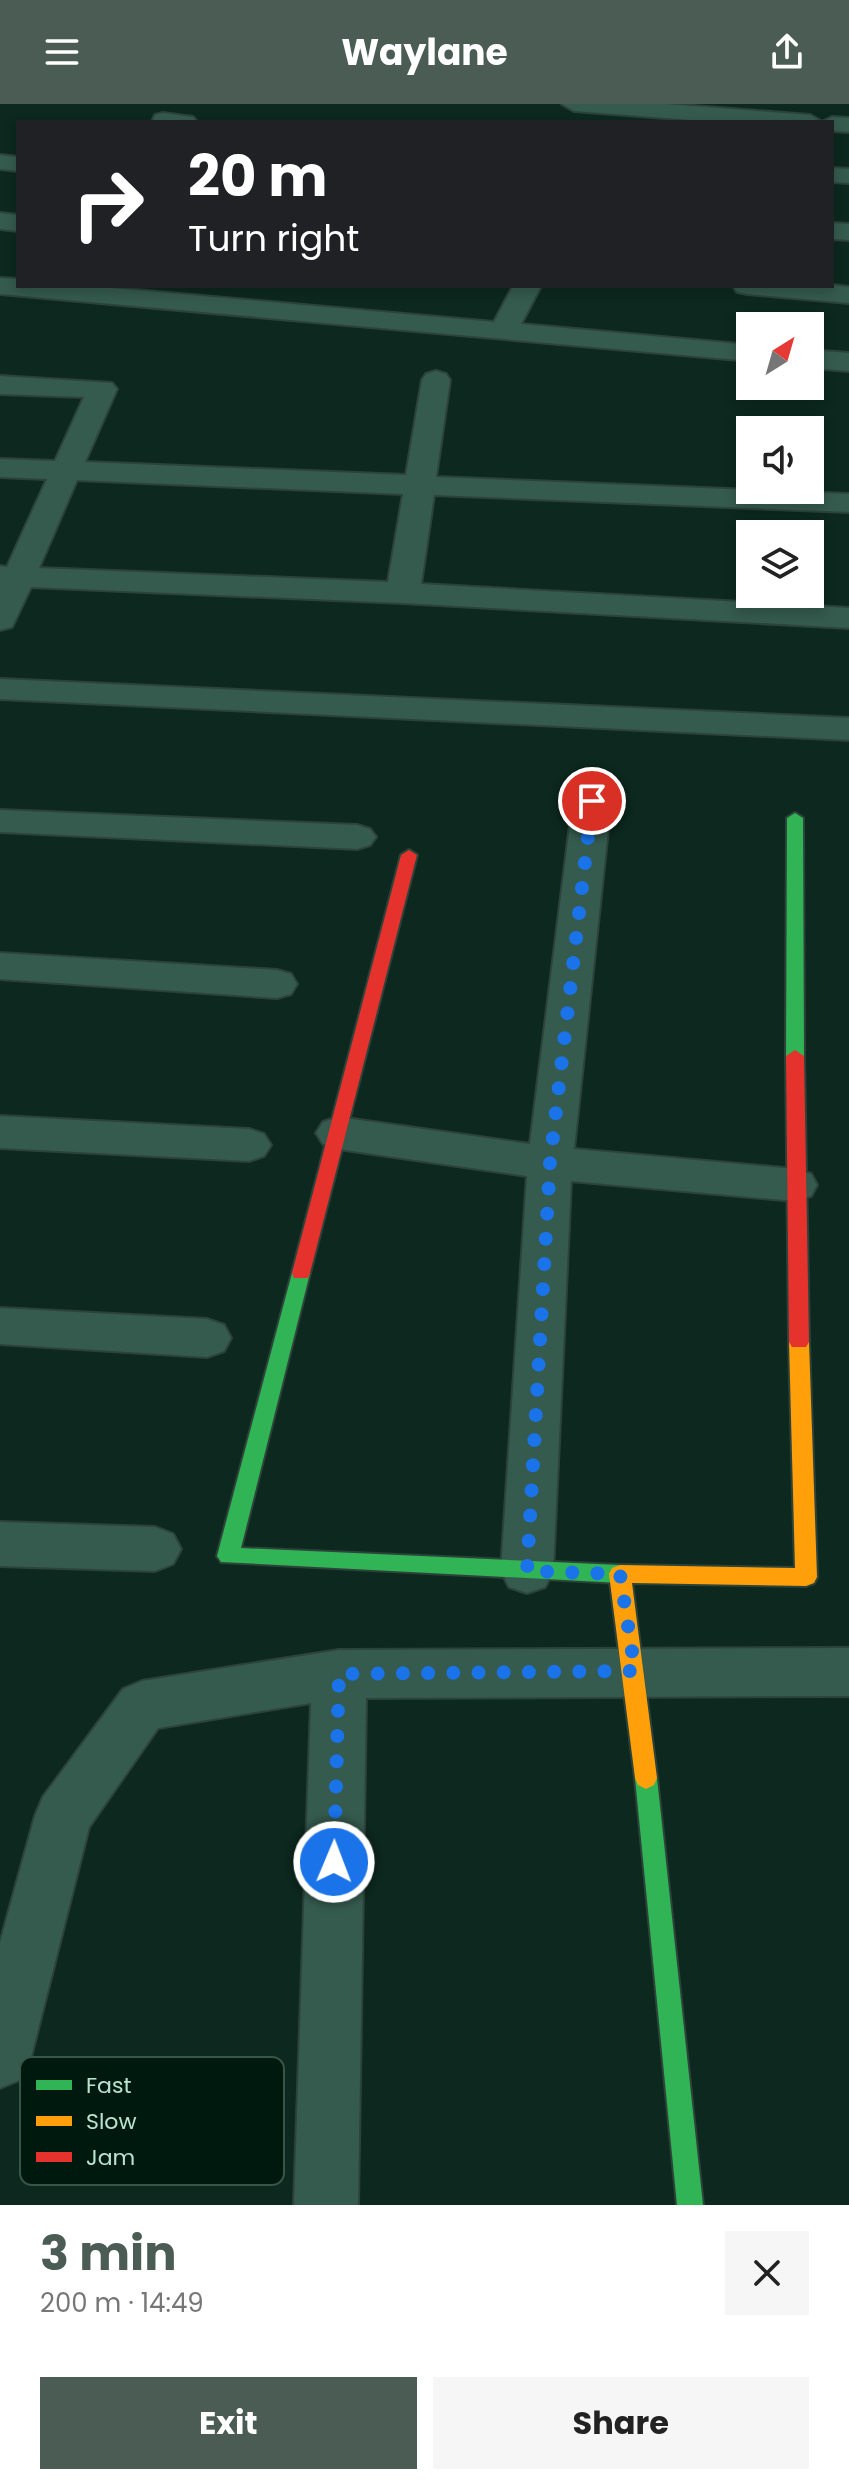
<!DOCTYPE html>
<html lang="en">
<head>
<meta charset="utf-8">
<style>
  :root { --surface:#fff; --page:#f6f6f6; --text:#222; --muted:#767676; --accent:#4a5c54 }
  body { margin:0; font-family:Poppins,sans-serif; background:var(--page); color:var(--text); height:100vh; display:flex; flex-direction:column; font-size:30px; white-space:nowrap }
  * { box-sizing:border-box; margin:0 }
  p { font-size:26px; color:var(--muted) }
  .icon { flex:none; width:44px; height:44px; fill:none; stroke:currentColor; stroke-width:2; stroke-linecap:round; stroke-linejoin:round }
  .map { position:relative; height:2101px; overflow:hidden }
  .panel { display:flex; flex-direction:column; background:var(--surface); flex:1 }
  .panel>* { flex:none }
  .hud { position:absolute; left:16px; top:16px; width:818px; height:168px; border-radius:0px; box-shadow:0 4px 12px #0003; background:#202124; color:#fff; overflow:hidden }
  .needle { width:52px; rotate:37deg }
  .tools { position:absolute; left:736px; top:208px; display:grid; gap:16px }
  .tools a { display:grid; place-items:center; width:88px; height:88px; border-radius:0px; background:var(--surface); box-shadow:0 4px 12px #0003; font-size:40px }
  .pin { position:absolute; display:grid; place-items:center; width:68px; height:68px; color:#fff; margin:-34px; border:4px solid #fff; border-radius:50%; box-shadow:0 2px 8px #0007 }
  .me { position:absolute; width:88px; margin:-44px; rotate:1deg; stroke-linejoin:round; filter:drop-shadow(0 0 6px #0008) }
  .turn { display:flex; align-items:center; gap:28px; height:168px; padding:0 40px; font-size:36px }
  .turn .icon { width:104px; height:104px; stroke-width:2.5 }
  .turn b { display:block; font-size:56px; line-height:68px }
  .round { display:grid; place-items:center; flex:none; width:84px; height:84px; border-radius:0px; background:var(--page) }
  .head { display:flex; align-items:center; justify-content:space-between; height:136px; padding:0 40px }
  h1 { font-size:48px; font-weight:700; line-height:60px; color:var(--accent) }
  .button { display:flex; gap:16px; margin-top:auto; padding:16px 40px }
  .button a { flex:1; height:92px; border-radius:0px; background:var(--accent); color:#fff; font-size:32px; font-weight:700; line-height:92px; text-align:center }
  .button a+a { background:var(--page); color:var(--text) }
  header { display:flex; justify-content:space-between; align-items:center; height:104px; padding:0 40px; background:var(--accent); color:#fff; font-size:36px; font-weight:700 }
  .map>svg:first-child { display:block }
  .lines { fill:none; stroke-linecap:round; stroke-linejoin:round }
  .street-casing { stroke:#2d433a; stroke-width:4 }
  .fast-casing { stroke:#2d433a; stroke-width:4 }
  .slow-casing { stroke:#2d433a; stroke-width:4 }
  .jam-casing { stroke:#2d433a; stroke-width:4 }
  .street { fill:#355b4e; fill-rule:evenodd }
  .fast { fill:#30b455; fill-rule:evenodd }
  .slow { fill:#ff9f0a; fill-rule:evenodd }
  .jam { fill:#e5322d; fill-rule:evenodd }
  .route { stroke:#1a73e8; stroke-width:14; stroke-dasharray:0 25.2 }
  .key { fill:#00190f; stroke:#385648; stroke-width:2 }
  .key-label { font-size:22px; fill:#b9e3ce }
</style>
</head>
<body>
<header><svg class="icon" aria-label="menu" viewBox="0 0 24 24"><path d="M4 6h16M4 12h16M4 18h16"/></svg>Waylane<svg class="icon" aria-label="share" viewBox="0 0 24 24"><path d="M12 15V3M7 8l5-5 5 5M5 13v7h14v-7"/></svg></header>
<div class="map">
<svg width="849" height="2101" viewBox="0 0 849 2101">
  <rect width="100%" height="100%" fill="#0c281f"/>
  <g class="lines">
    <defs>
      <path id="street" d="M562,0H667L810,11L822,18L832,13L849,14V28L832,27V18H717L574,7Z
        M163,9L193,13L197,18H152L155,11Z
        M0,51L18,53V67L0,65Z
        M832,64L849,65V79L832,78Z
        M0,109L18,111V127L0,125Z
        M832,119L849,120V136L832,135Z
        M0,174L18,175V182H91L494,218L513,182H541L521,220L750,241V257L0,190Z
        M832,181L849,183V199L747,190L737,188L733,182Z
        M810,246L849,249V267L810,264Z
        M436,267L446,270L450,276L436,373L849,390V408L434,391L421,480L849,504V524L403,499L31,483L12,523L0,526V462L7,463L47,375L0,373V355L55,357L84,293L0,290V272L112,279L117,285L85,358L406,371L422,276L426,270ZM77,376L403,390L388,478L39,464Z
        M0,575L849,614V636L0,595Z
        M592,686L605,689L611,697L574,1045L795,1065L811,1070L817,1081L811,1092L795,1097L571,1077L553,1467L545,1483L527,1489L509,1483L501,1467L527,1072L338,1045L323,1040L316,1029L323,1018L338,1013L530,1040L573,697L579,689Z
        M0,706L357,721L370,725L376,733L370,741L357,745L0,728Z
        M0,849L277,866L291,870L297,880L291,890L277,894L0,875Z
        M0,1012L249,1025L264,1030L271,1041L264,1052L249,1057L0,1044Z
        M0,1204L207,1215L224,1221L231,1234L224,1247L207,1253L0,1240Z
        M0,1418L155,1423L173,1430L181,1445L173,1460L155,1467L0,1462Z
        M849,1544V1592L366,1594L358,2101H294L311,1599L158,1624L89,1723L31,1953L22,1975L0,1984V1839L35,1712L43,1693L123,1585L142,1577L339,1546Z"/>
      <path id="fast" d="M795,709L803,714L804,952L795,958L786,952L787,714Z
        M301,1162L308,1164L310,1169L241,1444L620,1461L628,1464L631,1470L628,1476L620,1479L221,1458L217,1452L292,1169L294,1164Z
        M646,1663L654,1667L657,1674L703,2101H677L635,1674L638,1667Z"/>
      <path id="slow" d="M799,1230L806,1233L809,1238L817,1473L814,1479L806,1482L632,1479L657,1674L654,1681L646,1685L638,1681L635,1674L609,1470L612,1464L620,1461L795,1464L789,1238L792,1233Z"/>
      <path id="jam" d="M409,746L417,751L310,1169L308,1174H294L292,1169L401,751Z
        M795,946L804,952L809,1238L806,1243H792L789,1238L786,952Z"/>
    </defs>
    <use href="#street" class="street-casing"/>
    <use href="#fast" class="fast-casing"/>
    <use href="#slow" class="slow-casing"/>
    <use href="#jam" class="jam-casing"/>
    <use href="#street" class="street"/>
    <use href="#fast" class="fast"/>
    <use href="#slow" class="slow"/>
    <use href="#jam" class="jam"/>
  </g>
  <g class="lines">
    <path class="route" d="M334,1758L339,1570L635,1567L620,1470L527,1467L550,1059L592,697"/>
  </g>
  <rect x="20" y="1953" width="264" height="128" rx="12" class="key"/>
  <rect x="36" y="1976" width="36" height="10" fill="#30b455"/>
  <rect x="36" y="2012" width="36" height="10" fill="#ff9f0a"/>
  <rect x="36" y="2048" width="36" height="10" fill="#e5322d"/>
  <g class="key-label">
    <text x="86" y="1989">Fast</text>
    <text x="86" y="2025">Slow</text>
    <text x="86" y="2061">Jam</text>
  </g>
</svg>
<div class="tools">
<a><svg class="needle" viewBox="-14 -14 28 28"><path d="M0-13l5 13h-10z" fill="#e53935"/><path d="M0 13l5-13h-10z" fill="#767676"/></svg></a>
<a><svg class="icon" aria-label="sound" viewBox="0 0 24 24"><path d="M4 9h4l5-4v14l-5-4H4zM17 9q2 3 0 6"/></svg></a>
<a><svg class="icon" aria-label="layers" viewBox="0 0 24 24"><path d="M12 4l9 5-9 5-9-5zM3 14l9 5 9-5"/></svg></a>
</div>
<div class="pin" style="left:592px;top:697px;background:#d93025"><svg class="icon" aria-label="arrive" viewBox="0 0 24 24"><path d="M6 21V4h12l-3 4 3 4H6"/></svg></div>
<svg class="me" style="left:334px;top:1758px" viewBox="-20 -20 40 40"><circle r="17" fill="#1a73e8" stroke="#fff" stroke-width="3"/><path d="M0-11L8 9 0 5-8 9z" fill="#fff"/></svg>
<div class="hud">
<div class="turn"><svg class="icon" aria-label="right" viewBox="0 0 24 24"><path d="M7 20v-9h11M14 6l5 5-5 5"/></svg><div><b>20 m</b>Turn right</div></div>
</div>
</div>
<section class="panel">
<div class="head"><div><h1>3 min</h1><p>200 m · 14:49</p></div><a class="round"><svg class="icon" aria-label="close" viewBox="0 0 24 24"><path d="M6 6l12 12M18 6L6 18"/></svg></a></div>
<div class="button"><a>Exit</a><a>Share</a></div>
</section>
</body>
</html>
